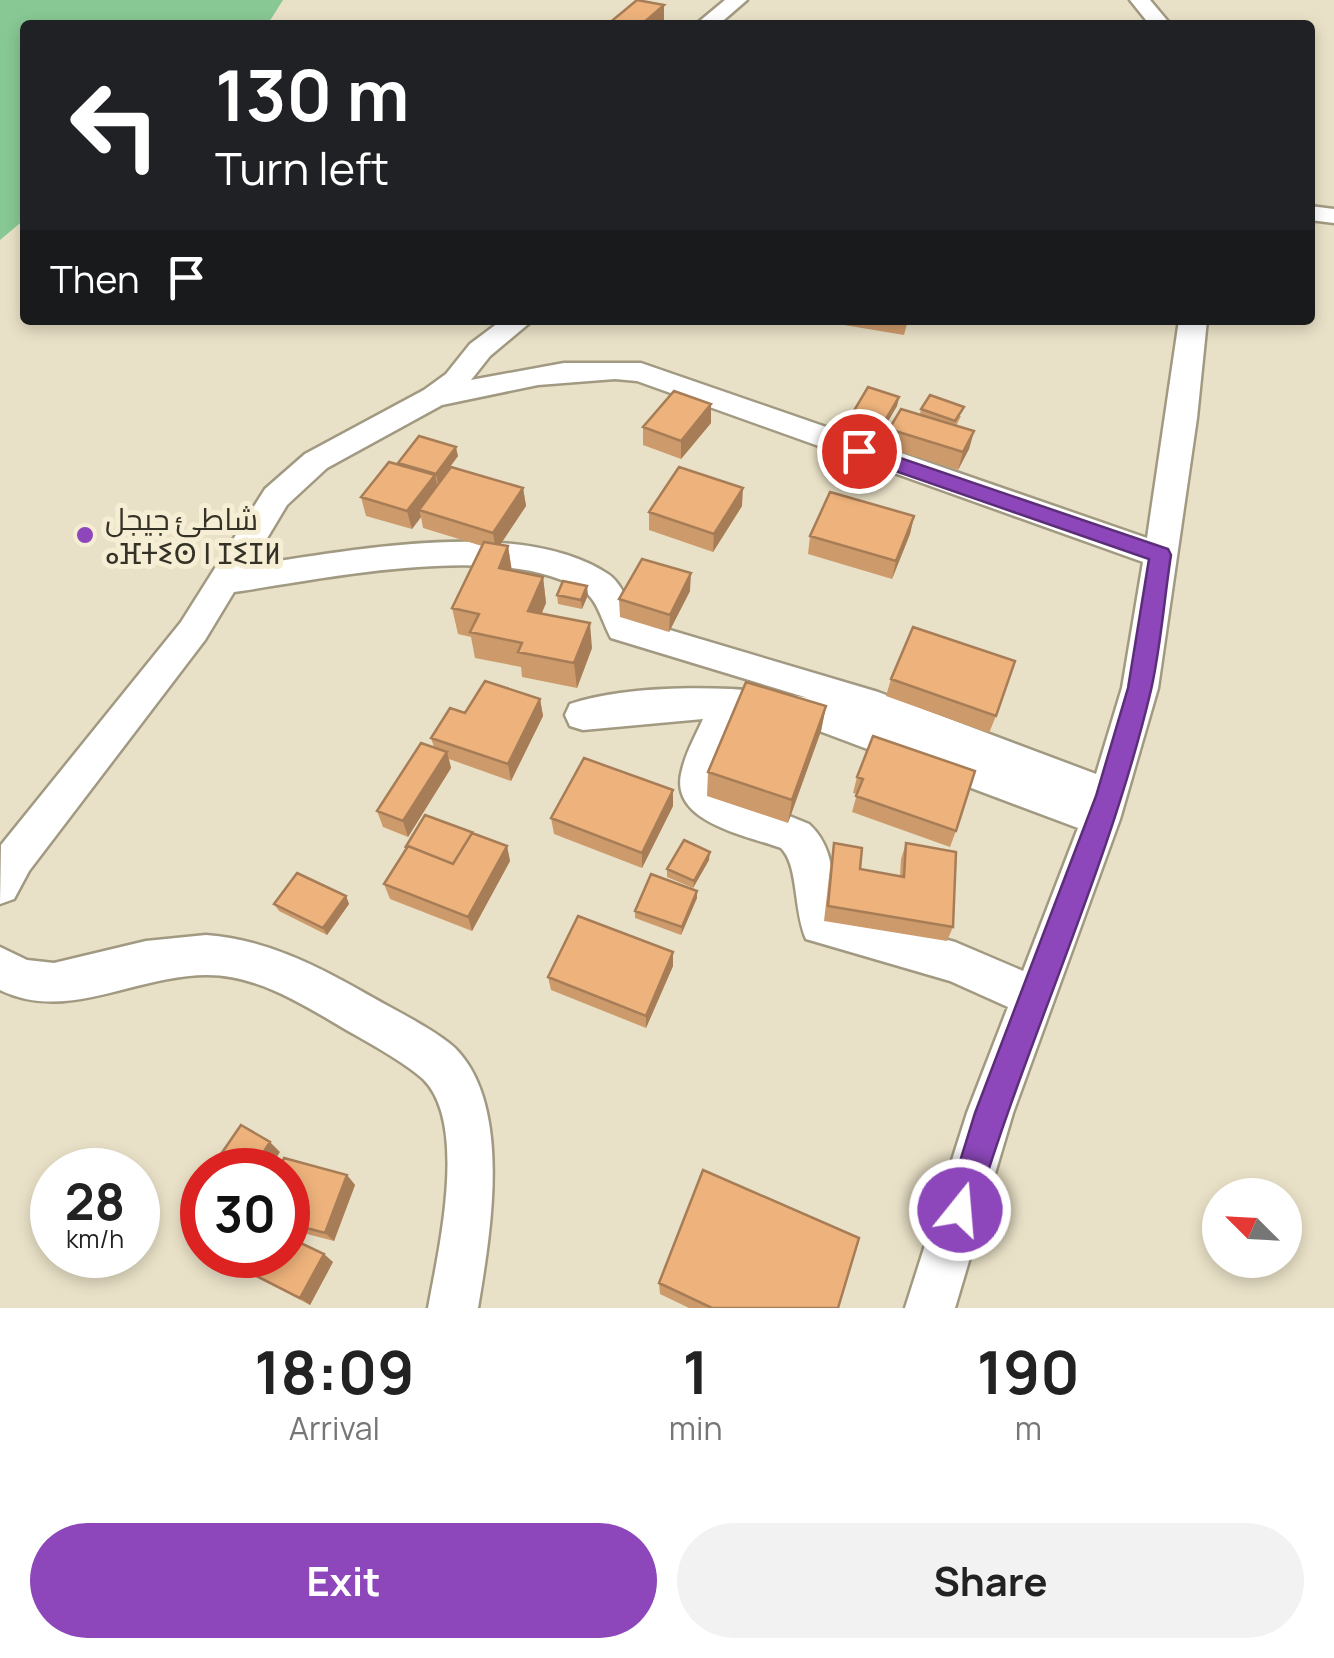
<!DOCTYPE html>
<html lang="en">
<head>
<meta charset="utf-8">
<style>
  :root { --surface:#fff; --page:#f2f2f2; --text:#222; --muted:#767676; --accent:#8d47ba }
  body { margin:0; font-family:Manrope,Cairo,"Noto Sans Tifinagh",sans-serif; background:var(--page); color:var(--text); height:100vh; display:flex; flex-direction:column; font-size:38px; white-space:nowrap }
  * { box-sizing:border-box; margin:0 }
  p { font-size:32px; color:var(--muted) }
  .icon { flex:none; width:55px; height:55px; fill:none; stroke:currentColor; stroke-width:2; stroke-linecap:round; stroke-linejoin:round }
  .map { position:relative; height:1308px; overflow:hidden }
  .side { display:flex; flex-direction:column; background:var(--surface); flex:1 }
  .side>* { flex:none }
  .hud { position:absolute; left:20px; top:20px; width:1295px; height:305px; border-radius:10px; box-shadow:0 5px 15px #0003; background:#202124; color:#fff; overflow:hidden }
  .needle { width:65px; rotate:294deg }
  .controls { position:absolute; left:1202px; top:1178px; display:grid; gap:20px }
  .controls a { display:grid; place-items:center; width:100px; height:100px; border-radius:50%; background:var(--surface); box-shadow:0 5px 15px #0003; font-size:50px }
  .speed { position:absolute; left:30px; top:1148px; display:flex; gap:20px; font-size:50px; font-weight:700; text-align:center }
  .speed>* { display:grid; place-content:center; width:130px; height:130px; border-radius:50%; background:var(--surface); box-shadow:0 5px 15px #0003; line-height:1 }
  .speed small { font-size:25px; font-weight:400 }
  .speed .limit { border:15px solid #d22; background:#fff; color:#111 }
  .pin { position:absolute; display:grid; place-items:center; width:85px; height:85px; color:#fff; margin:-42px; border:5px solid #fff; border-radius:50%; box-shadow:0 2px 10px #0007 }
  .me { position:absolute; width:110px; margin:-55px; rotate:17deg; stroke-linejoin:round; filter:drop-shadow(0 0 8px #0008) }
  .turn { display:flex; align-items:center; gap:35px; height:210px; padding:0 30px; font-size:45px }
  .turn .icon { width:130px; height:130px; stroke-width:2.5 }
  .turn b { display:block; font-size:70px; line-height:85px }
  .then { display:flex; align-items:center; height:95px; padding:0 30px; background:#0003; gap:20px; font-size:38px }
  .eta { display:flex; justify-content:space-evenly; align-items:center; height:170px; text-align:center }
  .eta b { font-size:60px; font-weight:700; line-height:70px }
  .button { display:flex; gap:20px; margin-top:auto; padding:20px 30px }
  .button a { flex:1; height:115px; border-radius:60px; background:var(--accent); color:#fff; font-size:40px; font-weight:700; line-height:115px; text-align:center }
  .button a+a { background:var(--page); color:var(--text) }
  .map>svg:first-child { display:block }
  .water { fill:#88c894 }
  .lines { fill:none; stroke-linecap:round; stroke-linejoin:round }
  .minor-casing { stroke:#a19981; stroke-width:5 }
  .minor { fill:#fff; fill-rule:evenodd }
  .wall { fill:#cd9a6b }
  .shaded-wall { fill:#a77d57 }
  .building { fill:#eeb37c; stroke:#a77d57; stroke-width:2.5 }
  .route { fill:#8d47ba; stroke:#5c2e79; stroke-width:2.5 }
  .poi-dot { fill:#8d47ba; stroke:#f6eed4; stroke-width:4 }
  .labels { text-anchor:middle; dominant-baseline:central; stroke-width:10; stroke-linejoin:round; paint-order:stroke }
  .poi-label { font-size:30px; fill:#343127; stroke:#f6eed4; text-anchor:start }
</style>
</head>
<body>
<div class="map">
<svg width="1334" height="1308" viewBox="0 0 1334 1308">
  <rect width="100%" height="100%" fill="#e9e1c7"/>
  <path class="water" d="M0,0H283L271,19L262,25H25V219L0,240Z"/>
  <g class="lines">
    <defs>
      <path id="minor" d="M725,0H747L718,25H695Z
        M1130,0H1150L1171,25H1150Z
        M1310,206L1334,209V223L1310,220Z
        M502,320H533L490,356L471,380L564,363H641L1147,538L1179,320H1207L1197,418L1158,688L1120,819L1013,1113L955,1308H905L967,1113L1008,1007L950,981L806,939C793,909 799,866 781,848C746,835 667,822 682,770C686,752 696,735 703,719L583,730L570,726L565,715L570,704C632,683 745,685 808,698L611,638C603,624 598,601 585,592C507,539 324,579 234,592L205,640L29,871L14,899L0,904L1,845L181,622L265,489L305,454L424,390L446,374L470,344ZM615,379L637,381L1143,562L1122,688L1096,774L878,692L636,620C629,605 622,583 608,574C519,516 351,551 251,565L287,505L327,468L442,405L538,385ZM739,719H766L814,729L1078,828L1023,971L955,942L837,910C831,877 835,848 809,824L720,788L718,773Z
        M206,935C263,939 314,964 363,992C387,1006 436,1030 455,1048C513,1106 490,1236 478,1308H428C438,1252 469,1124 423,1079C401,1059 359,1038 333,1022C294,999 253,975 207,975C135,975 67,1023 0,990V947L27,960L54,963L146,941Z"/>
    </defs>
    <use href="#minor" class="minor-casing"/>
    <use href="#minor" class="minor"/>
  </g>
  <path class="wall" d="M845,320H908L904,335L844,325Z
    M899,397L897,406L881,433L850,423L852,414Z
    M711,404V423L681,459L643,445V427Z
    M921,409L961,416L956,426L974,431L969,449L958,470L886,447L889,429L920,414Z
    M458,456L438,483H436L437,486L523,488L526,506L500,545L508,546L512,571L543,577L546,603L541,614L592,648L577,688L522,677L521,667L475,658L471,637L458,634L452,608L482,546L423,528L421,517L412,529L366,516L361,497L399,465L398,463Z
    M742,506L713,552L649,530V512Z
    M914,516L910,534L892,579L808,554L810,536Z
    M690,591L669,632L620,617L619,599Z
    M557,595H588L582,609L558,604Z
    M891,679L996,716L989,733L886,696Z
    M540,699L543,716L511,781L449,759L451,768L408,837L383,827L377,811L434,747L431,738L465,713Z
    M826,706L821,731L788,823L707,796L708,772Z
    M873,736L956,831L950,847L852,812L857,794L853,793L857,777Z
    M673,790V806L642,868L554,834L551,818Z
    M834,843L860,869L900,876L901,859L906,843L953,927L947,941L824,921L831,859Z
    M507,846L510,861L472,931L390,899L384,884Z
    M709,860L693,888L667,877V869Z
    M346,896L349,904L327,935L279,911L274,904Z
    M697,898L681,935L635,918V911Z
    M673,966L646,1028L551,990L548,977Z
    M288,1170L347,1175L355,1185L334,1241L288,1229Z
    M214,1255L333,1262L310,1305Z
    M659,1283L838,1308H689L660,1294Z"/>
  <path class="shaded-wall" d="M664,5V21L660,25H641Z
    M899,397L897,406L881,433L883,424Z
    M711,404V423L681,459V441Z
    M974,431L969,449L958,470L963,452Z
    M456,447L458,456L438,483L436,474Z
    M435,475L439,493L419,510L421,517L412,529L407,511Z
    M523,488L526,506L496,551L493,533Z
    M743,488L742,506L713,552L714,534Z
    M914,516L910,534L892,579L896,561Z
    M508,546L512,573L499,568Z
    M691,573L690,591L669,632L670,615Z
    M543,577L546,603L532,637L528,611Z
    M587,586L588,595L582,609L581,600Z
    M590,623L592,648L577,688L574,663Z
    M540,699L543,716L511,781L508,764Z
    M826,706L821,731L788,823L792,800Z
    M447,752L451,768L408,837L403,821Z
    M673,790V806L642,868V853Z
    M507,846L510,861L472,931L468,917Z
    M710,852L709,860L693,888L694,881Z
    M697,891V898L681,935L682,927Z
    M346,896L349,904L327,935L323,928Z
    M673,952V966L646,1028V1016Z
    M270,1142L280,1152L269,1170H252Z
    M347,1175L355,1185L334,1241L325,1233Z
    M324,1254L333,1262L310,1305L300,1298Z"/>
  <path class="building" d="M637,0L664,5L641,25L608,24Z
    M868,387L899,397L883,424L852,414Z
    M674,391L711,404L681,441L643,427Z
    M930,395L964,407L955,421L921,409Z
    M901,409L974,431L963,452L889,429Z
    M419,436L456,447L436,474L398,463Z
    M389,462L435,475L407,511L361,497Z
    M451,467L523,488L493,533L419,510Z
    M679,467L743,488L714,534L649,512Z
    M830,492L914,516L896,561L810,536Z
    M484,542L508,546L499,568L543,577L528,611L590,623L574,663L518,652L522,643L470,632L479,614L452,608Z
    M642,559L691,573L670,615L619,599Z
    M563,581L587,586L581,600L557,595Z
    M913,627L1015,661L996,716L891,679Z
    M485,681L540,699L508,764L431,738L450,708L465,713Z
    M746,682L826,706L792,800L708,772Z
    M873,736L975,771L956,831L856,796L863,779L857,777Z
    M421,743L447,752L403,821L377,811Z
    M584,758L673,790L642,853L551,818Z
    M425,815L474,833H472L453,864L408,846L405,848Z
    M472,833L507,846L468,917L384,884L408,846L453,864Z
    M684,840L710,852L694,881L667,869Z
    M834,843L862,848L860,869L904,877L906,843L956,852L953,927L828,906Z
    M297,873L346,896L323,928L274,904Z
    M651,874L697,891L682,927L635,911Z
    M578,916L673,952L646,1016L548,977Z
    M241,1125L270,1142L252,1170H210Z
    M284,1158L347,1175L325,1233L288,1223V1170H279Z
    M703,1170L859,1238L838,1308H712L659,1283Z
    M202,1182V1214L187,1205Z
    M288,1237L324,1254L300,1298L215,1255H288Z"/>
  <path class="route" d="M859,444L1168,549L1171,555C1164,600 1161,646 1151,690C1109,868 1028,1036 976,1210L971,1222L960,1226L949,1222L945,1210L975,1113L1096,796L1128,688L1149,559L852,456L849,451Z"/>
  <circle class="poi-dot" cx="85" cy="535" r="10"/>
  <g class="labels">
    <g class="poi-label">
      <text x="105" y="518">شاطئ جيجل<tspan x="105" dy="34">ⴰⴼⵜⵉⵙ ⵏ ⵊⵉⵊⵍ</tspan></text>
    </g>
  </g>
</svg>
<div class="controls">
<a><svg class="needle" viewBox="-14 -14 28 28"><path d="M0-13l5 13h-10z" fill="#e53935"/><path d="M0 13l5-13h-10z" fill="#767676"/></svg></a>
</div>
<div class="speed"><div>28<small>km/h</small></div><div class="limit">30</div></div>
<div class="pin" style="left:859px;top:451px;background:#d93025"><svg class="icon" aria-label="arrive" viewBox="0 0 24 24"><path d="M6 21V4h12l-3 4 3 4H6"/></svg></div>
<svg class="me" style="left:960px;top:1210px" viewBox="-20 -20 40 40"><circle r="17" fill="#8d47ba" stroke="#fff" stroke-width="3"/><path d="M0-11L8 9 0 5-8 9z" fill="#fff"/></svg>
<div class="hud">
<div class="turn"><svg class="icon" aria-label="left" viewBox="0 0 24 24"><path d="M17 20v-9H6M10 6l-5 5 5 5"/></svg><div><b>130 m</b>Turn left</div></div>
<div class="then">Then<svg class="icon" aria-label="arrive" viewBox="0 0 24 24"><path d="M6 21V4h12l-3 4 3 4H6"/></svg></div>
</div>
</div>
<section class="side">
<div class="eta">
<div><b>18:09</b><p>Arrival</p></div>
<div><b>1</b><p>min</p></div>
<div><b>190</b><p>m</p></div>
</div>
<div class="button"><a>Exit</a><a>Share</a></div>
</section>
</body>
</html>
